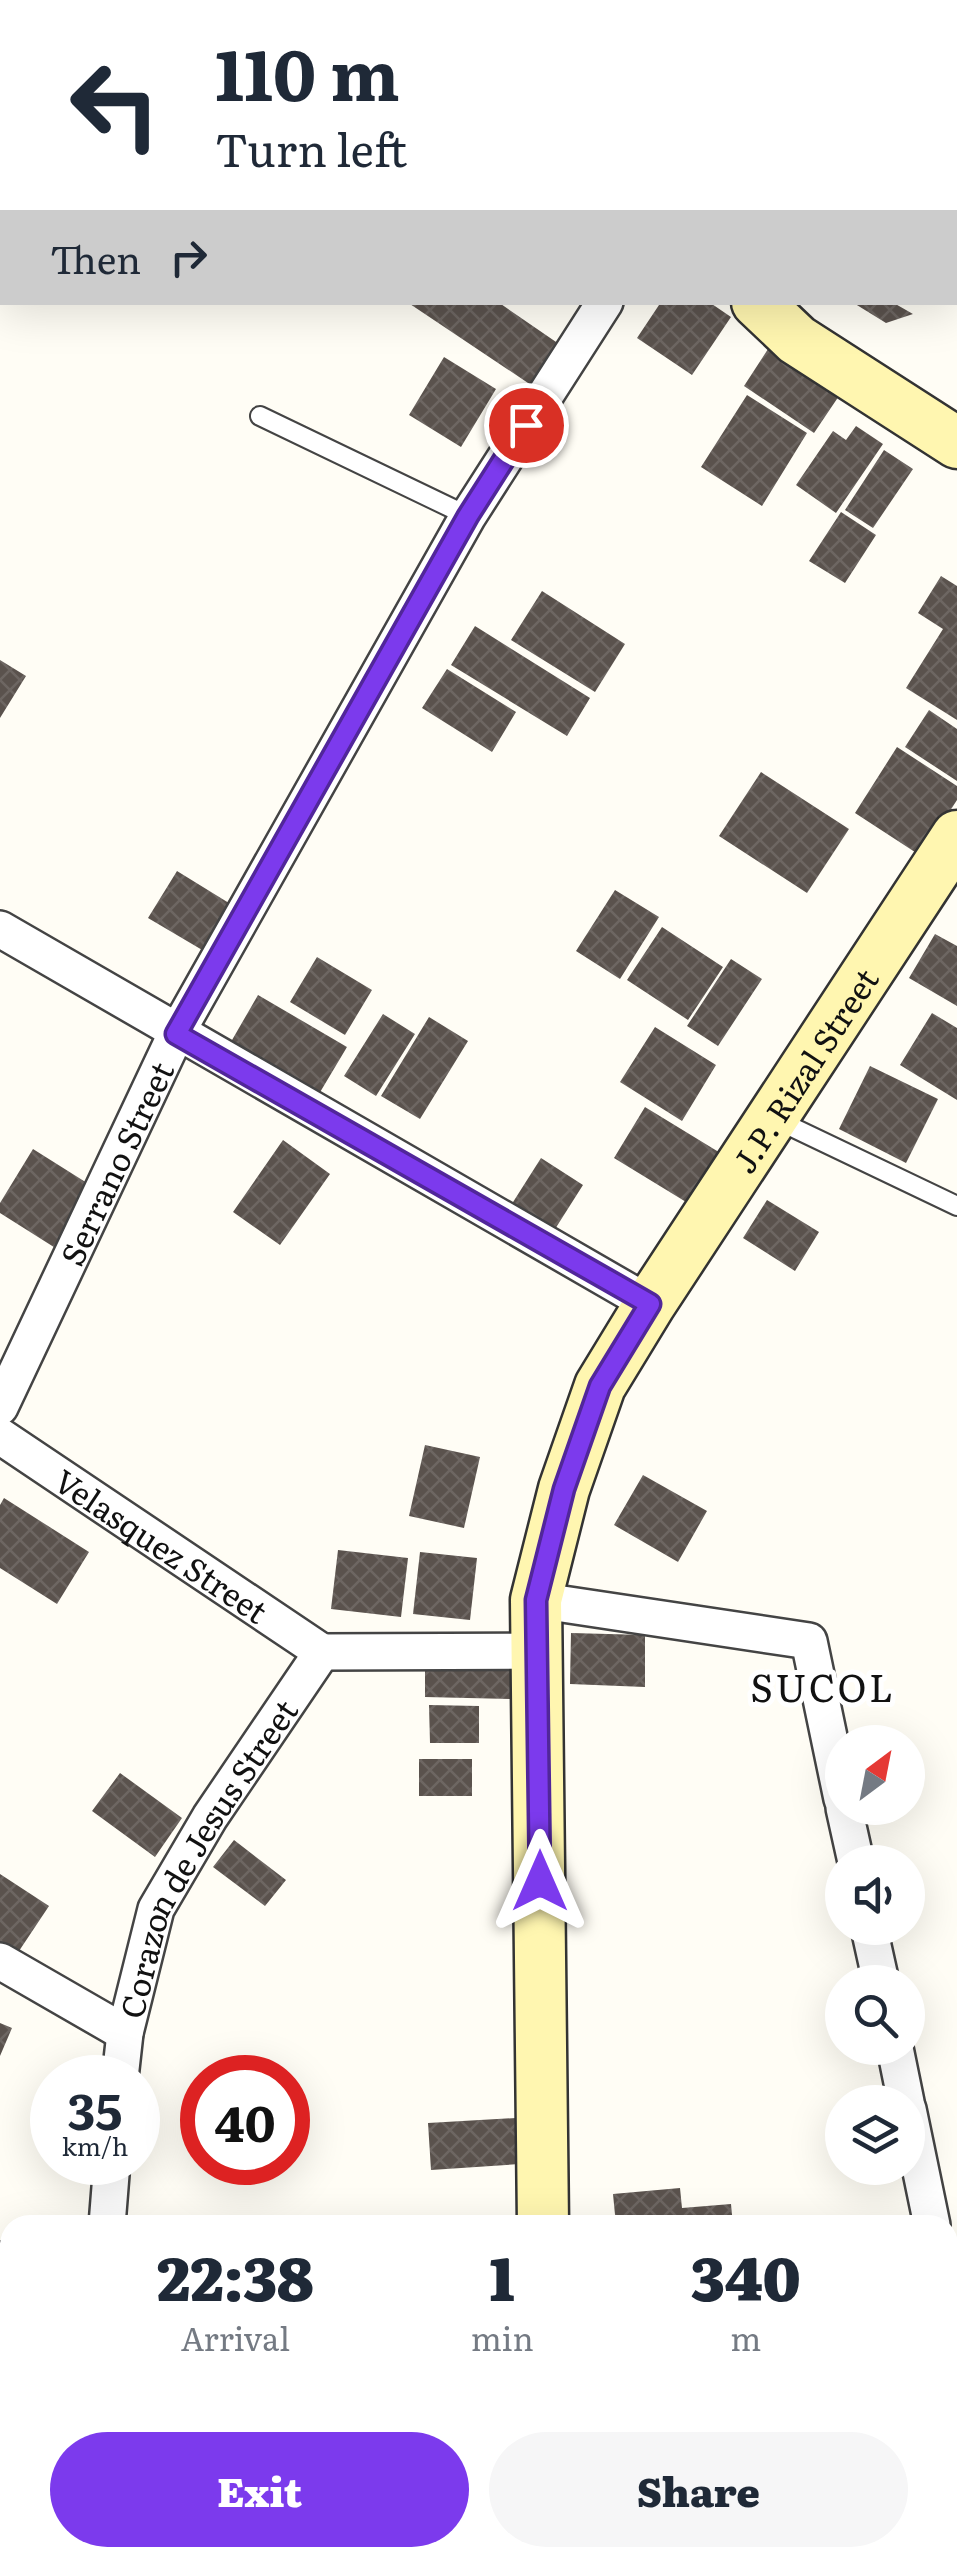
<!DOCTYPE html>
<html lang="en">
<head>
<meta charset="utf-8">
<style>
  :root { --surface:#fff; --page:#f6f6f7; --text:#1f2937; --muted:#747a83; --accent:#7c3aed }
  body { margin:0; font-family:Literata,serif; background:var(--page); color:var(--text); height:100vh; display:flex; flex-direction:column; font-size:38px; white-space:nowrap }
  * { box-sizing:border-box; margin:0 }
  p { font-size:32px; color:var(--muted) }
  .icon { flex:none; width:55px; height:55px; fill:none; stroke:currentColor; stroke-width:2; stroke-linecap:round; stroke-linejoin:round }
  .map { position:relative; flex:1; overflow:hidden }
  .side { position:absolute; left:0px; top:2215px; width:958px; height:352px; display:flex; flex-direction:column; background:var(--surface); border-radius:30px 30px 0 0; box-shadow:0 10px 40px #0002 }
  .side>* { flex:none }
  .guide { position:absolute; left:0px; top:0px; width:958px; height:305px; box-shadow:0 10px 40px #0002; background:#fff; color:var(--text); overflow:hidden }
  .needle { width:65px; rotate:32deg }
  .controls { position:absolute; left:825px; top:1725px; display:grid; gap:20px }
  .controls a { display:grid; place-items:center; width:100px; height:100px; border-radius:50%; background:var(--surface); box-shadow:0 10px 40px #0002; font-size:50px }
  .speed { position:absolute; left:30px; top:2055px; display:flex; gap:20px; font-size:50px; font-weight:700; text-align:center }
  .speed>* { display:grid; place-content:center; width:130px; height:130px; border-radius:50%; background:var(--surface); box-shadow:0 10px 40px #0002; line-height:1 }
  .speed small { font-size:25px; font-weight:400 }
  .speed .limit { border:15px solid #d22; background:#fff; color:#111 }
  .pin { position:absolute; display:grid; place-items:center; width:85px; height:85px; color:#fff; margin:-42px; border:5px solid #fff; border-radius:50%; box-shadow:0 2px 10px #0007 }
  .me { position:absolute; width:110px; margin:-55px; rotate:0deg; stroke-linejoin:round; filter:drop-shadow(0 0 8px #0008) }
  .turn { display:flex; align-items:center; gap:35px; height:210px; padding:0 50px; font-size:45px }
  .turn .icon { width:130px; height:130px; stroke-width:2.5 }
  .turn b { display:block; font-size:70px; line-height:85px }
  .then { display:flex; align-items:center; height:95px; padding:0 50px; background:#0003; gap:20px; font-size:38px }
  .eta { display:flex; justify-content:space-evenly; align-items:center; height:170px; text-align:center }
  .eta b { font-size:60px; font-weight:800; line-height:70px }
  .action { display:flex; gap:20px; margin-top:auto; padding:20px 50px }
  .action a { flex:1; height:115px; border-radius:60px; background:var(--accent); color:#fff; font-size:40px; font-weight:800; line-height:115px; text-align:center }
  .action a+a { background:var(--page); color:var(--text) }
  .map>svg:first-child { display:block }
  .park { fill:#d5ebbd }
  .building { fill:url(#building-cross-hatch) }
  .lines { fill:none; stroke-linecap:round; stroke-linejoin:round }
  .lane-casing { stroke:#444; stroke-width:22 }
  .street-casing { stroke:#444; stroke-width:40 }
  .secondary-casing { stroke:#333; stroke-width:55 }
  .lane { stroke:#fff; stroke-width:18 }
  .street { stroke:#fff; stroke-width:35 }
  .secondary { stroke:#fff6b0; stroke-width:50 }
  .route-casing { stroke:#51269a; stroke-width:25 }
  .route { stroke:#7c3aed; stroke-width:18 }
  .labels { text-anchor:middle; dominant-baseline:central; stroke-width:10; stroke-linejoin:round; paint-order:stroke }
  .street-label { font-size:32px; fill:#111; stroke:#fff }
  .quarter-label { font-size:38px; letter-spacing:2.5px; fill:#111; stroke:#fff }
</style>
</head>
<body>
<div class="map">
<svg width="957" height="2567" viewBox="0 0 957 2567">
  <defs>
    <pattern id="building-cross-hatch" width="8" height="8" patternUnits="userSpaceOnUse" patternTransform="scale(2.5)"><rect width="8" height="8" fill="#5a524d"/><path d="M0 0l8 8M0 8l8-8" fill="none" stroke="#6d6662"/></pattern>
  </defs>
  <rect width="100%" height="100%" fill="#fffdf5"/>
  <path class="park" d="M510,0H778L777,2Z"/>
  <path class="building" d="M407,302H498L559,344L531,385Z
    M661,302H709L731,317L692,375L637,338Z
    M852,302H892L913,314L886,323Z
    M772,343L843,390L814,433L744,386Z
    M444,357L496,389L461,447L409,415Z
    M747,395L807,433L762,506L701,467Z
    M856,426L883,444L836,513L796,485L833,431L846,440Z
    M884,450L913,469L873,528L845,510Z
    M841,512L876,535L845,583L809,561Z
    M941,576L957,586V720L906,688L943,629L918,613Z
    M542,591L625,644L595,692L511,640Z
    M475,626L590,698L567,736L451,665Z
    M0,660L26,676L0,718Z
    M447,669L516,712L492,752L422,708Z
    M929,710L957,729V781L905,747Z
    M897,747L957,786V800L921,856L855,813Z
    M761,772L849,829L807,893L719,836Z
    M177,871L237,908L209,954L148,918Z
    M615,890L659,917L620,979L576,951Z
    M662,927L723,967L688,1020L627,980Z
    M935,934L957,946V1006L909,978Z
    M317,957L372,990L345,1035L290,1002Z
    M731,959L762,979L718,1046L687,1026Z
    M258,995L347,1047L316,1099L228,1047Z
    M932,1013L957,1028V1100L900,1065Z
    M383,1014L415,1034L376,1096L344,1076Z
    M429,1017L468,1041L420,1119L381,1096Z
    M655,1027L716,1065L682,1121L620,1082Z
    M870,1066L938,1099L906,1163L839,1129Z
    M645,1107L722,1154L691,1205L614,1158Z
    M283,1140L330,1174L280,1245L233,1212Z
    M33,1149L95,1188L57,1249L0,1213V1203Z
    M541,1158L583,1185L550,1237L508,1210Z
    M767,1200L819,1232L795,1271L743,1238Z
    M425,1445L480,1457L464,1528L409,1516Z
    M643,1475L707,1511L678,1562L614,1525Z
    M4,1498L89,1552L57,1604L0,1568V1505Z
    M338,1550L408,1558L401,1617L331,1609Z
    M420,1552L477,1558L470,1620L413,1614Z
    M571,1633L645,1635V1687L570,1684Z
    M425,1662L512,1664V1699L425,1697Z
    M429,1705L479,1706V1743H430Z
    M419,1759H472V1796H419Z
    M120,1773L182,1818L155,1857L92,1811Z
    M234,1840L286,1880L265,1906L213,1867Z
    M0,1874L49,1906L17,1954L0,1943Z
    M0,2023L12,2028L0,2056Z
    M516,2118L520,2164L431,2170L428,2123Z
    M680,2188L682,2208L731,2204L733,2225H616L613,2194Z
    M10,2503V2539H8L2,2504Z
    M408,2558H465L466,2567H409Z"/>
  <g class="lines">
    <defs>
      <path id="lane" d="M260,416L468,516
        M775,1119L957,1206"/>
      <g id="street">
        <path d="M459,2V0"/>
        <path d="M795,2L796,0"/>
        <path d="M0,929L650,1304"/>
        <path id="s1" d="M0,1407L176,1034L468,516L605,302"/>
        <path id="s2" d="M0,1436L322,1652"/>
        <path d="M536,1600L809,1641L842,1799"/>
        <path d="M322,1652L539,1651"/>
        <path d="M844,1808L856,1862"/>
        <path d="M869,1928L881,1982"/>
        <path d="M0,1961L125,2033"/>
        <path d="M895,2048L906,2102"/>
        <path id="s3" d="M120,2078L125,2033L156,1909L210,1817L322,1652"/>
        <path d="M908,2109L932,2225"/>
        <path d="M107,2225L112,2162"/>
        <path d="M0,2260L10,2266"/>
        <path d="M948,2301L957,2346"/>
        <path d="M76,2567L77,2558"/>
      </g>
      <g id="secondary">
        <path d="M411,0L417,2"/>
        <path d="M757,302L797,340L957,443"/>
        <path id="s4" d="M543,2225L536,1600L564,1489L600,1386L650,1304L957,836"/>
        <path d="M545,2558V2567"/>
      </g>
    </defs>
    <use href="#lane" class="lane-casing"/>
    <use href="#street" class="street-casing"/>
    <use href="#secondary" class="secondary-casing"/>
    <use href="#lane" class="lane"/>
    <use href="#street" class="street"/>
    <use href="#secondary" class="secondary"/>
  </g>
  <g class="lines">
    <defs>
      <path id="route" d="M526,425L468,516L176,1034L650,1304L600,1386L564,1489L536,1600L540,1881"/>
    </defs>
    <use href="#route" class="route-casing"/>
    <use href="#route" class="route"/>
  </g>
  <g class="labels">
    <g class="street-label">
      <text stroke="none"><textPath href="#s4" startOffset="1225">J.P. Rizal Street</textPath></text>
      <text stroke="none"><textPath href="#s1" startOffset="270">Serrano Street</textPath></text>
      <text stroke="none"><textPath href="#s2" startOffset="195">Velasquez Street</textPath></text>
      <text stroke="none"><textPath href="#s3" startOffset="240">Corazon de Jesus Street</textPath></text>
    </g>
    <g class="quarter-label">
      <text x="823" y="1685">SUCOL</text>
    </g>
  </g>
</svg>
<div class="controls">
<a><svg class="needle" viewBox="-14 -14 28 28"><path d="M0-13l5 13h-10z" fill="#e53935"/><path d="M0 13l5-13h-10z" fill="#747a83"/></svg></a>
<a><svg class="icon" aria-label="sound" viewBox="0 0 24 24"><path d="M4 9h4l5-4v14l-5-4H4zM17 9q2 3 0 6"/></svg></a>
<a><svg class="icon" aria-label="search" viewBox="0 0 24 24"><circle cx="10" cy="10" r="6"/><path d="M15 15l6 6"/></svg></a>
<a><svg class="icon" aria-label="layers" viewBox="0 0 24 24"><path d="M12 4l9 5-9 5-9-5zM3 14l9 5 9-5"/></svg></a>
</div>
<div class="speed"><div>35<small>km/h</small></div><div class="limit">40</div></div>
<div class="pin" style="left:526px;top:425px;background:#d93025"><svg class="icon" aria-label="arrive" viewBox="0 0 24 24"><path d="M6 21V4h12l-3 4 3 4H6"/></svg></div>
<svg class="me" style="left:540px;top:1881px" viewBox="-20 -20 40 40"><path d="M0-17L14 15 0 8-14 15z" fill="#7c3aed" stroke="#fff" stroke-width="4"/></svg>
<div class="guide">
<div class="turn"><svg class="icon" aria-label="left" viewBox="0 0 24 24"><path d="M17 20v-9H6M10 6l-5 5 5 5"/></svg><div><b>110 m</b>Turn left</div></div>
<div class="then">Then<svg class="icon" aria-label="right" viewBox="0 0 24 24"><path d="M7 20v-9h11M14 6l5 5-5 5"/></svg></div>
</div>
<section class="side">
<div class="eta">
<div><b>22:38</b><p>Arrival</p></div>
<div><b>1</b><p>min</p></div>
<div><b>340</b><p>m</p></div>
</div>
<div class="action"><a>Exit</a><a>Share</a></div>
</section>
</div>
</body>
</html>
